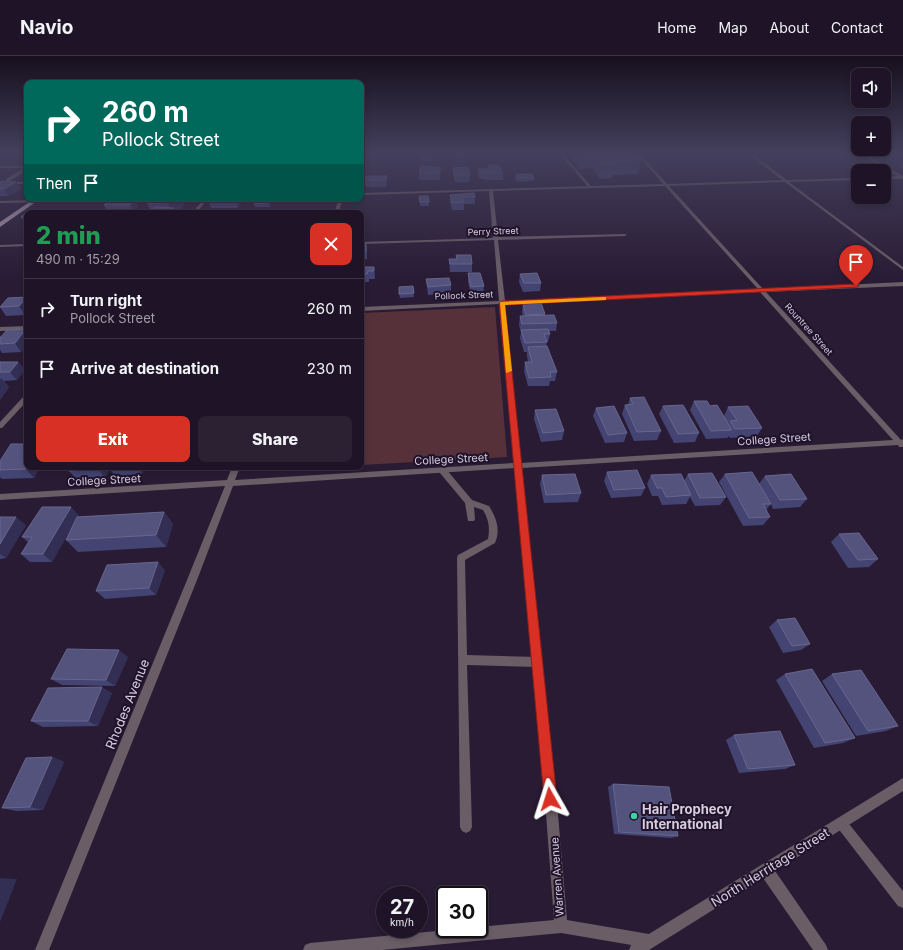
<!DOCTYPE html>
<html lang="en">
<head>
<meta charset="utf-8">
<style>
  :root { --surface:#1f1427; --page:#2c2133; --text:#f1f3f6; --muted:#a19ea7; --line:#3c3344; --accent:#d93025 }
  body { margin:0; font-family:Inter,sans-serif; background:var(--page); color:var(--text); height:100vh; display:flex; flex-direction:column; font-size:15px; white-space:nowrap }
  * { box-sizing:border-box; margin:0 }
  p { font-size:13px; color:var(--muted) }
  .icon { flex:none; width:22px; height:22px; fill:none; stroke:currentColor; stroke-width:2; stroke-linecap:round; stroke-linejoin:round }
  .map { position:relative; flex:1; overflow:hidden }
  .side { position:absolute; left:24px; top:154px; width:340px; height:260px; display:flex; flex-direction:column; background:var(--surface); border-radius:8px; box-shadow:0 2px 6px #0003,0 0 0 1px var(--line) }
  .side>* { flex:none }
  .hud { position:absolute; left:24px; top:24px; width:340px; height:122px; border-radius:8px; box-shadow:0 2px 6px #0003,0 0 0 1px var(--line); background:#00695c; color:#fff; overflow:hidden }
  .fabs { position:absolute; left:851px; top:12px; display:grid; gap:8px }
  .fabs a { display:grid; place-items:center; width:40px; height:40px; border-radius:8px; background:var(--surface); box-shadow:0 2px 6px #0003,0 0 0 1px var(--line); font-size:20px }
  .speed { position:absolute; left:376px; top:830px; display:flex; gap:8px; font-size:20px; font-weight:700; text-align:center }
  .speed>* { display:grid; place-content:center; width:52px; height:52px; border-radius:50%; background:var(--surface); box-shadow:0 2px 6px #0003,0 0 0 1px var(--line); line-height:1 }
  .speed small { font-size:10px; font-weight:400 }
  .speed .limit { border:2px solid #111; border-radius:6px; background:#fff; color:#111 }
  .pin { position:absolute; display:grid; place-items:center; width:34px; height:34px; color:#fff; margin:-41px -17px; border-radius:50% 50% 50% 0; rotate:-45deg; box-shadow:0 0 4px #0007 }
  .pin .icon { rotate:45deg }
  .me { position:absolute; width:44px; margin:-22px; rotate:354deg; stroke-linejoin:round; filter:drop-shadow(0 0 3px #0008) }
  .turn { display:flex; align-items:center; gap:14px; height:84px; padding:0 12px; font-size:18px }
  .turn .icon { width:52px; height:52px; stroke-width:2.5 }
  .turn b { display:block; font-size:28px; line-height:34px }
  .then { display:flex; align-items:center; height:38px; padding:0 12px; background:#0003; gap:8px; font-size:15px }
  .round { display:grid; place-items:center; flex:none; width:42px; height:42px; border-radius:8px; background:var(--page) }
  .headline { display:flex; align-items:center; justify-content:space-between; height:68px; padding:0 12px }
  h1 { font-size:24px; font-weight:800; line-height:30px; color:#1e9e55 }
  .button { display:flex; gap:8px; margin-top:auto; padding:8px 12px }
  .button a { flex:1; height:46px; border-radius:8px; background:var(--accent); color:#fff; font-size:16px; font-weight:800; line-height:46px; text-align:center }
  .button a+a { background:var(--page); color:var(--text) }
  ul { padding:0; list-style:none }
  li { display:flex; align-items:center; gap:12px; height:60px; padding:0 12px; border-top:1px solid var(--line) }
  li div { flex:1 }
  li b { display:block; font-size:15px }
  li em { font-style:normal }
  header { display:flex; align-items:center; gap:24px; box-sizing:border-box; height:56px; padding:0 20px; background:var(--surface); border-bottom:1px solid var(--line) }
  header strong { font-size:19px }
  nav { display:flex; gap:22px; margin-inline-start:auto; font-size:14px }
  .map>svg:first-child { display:block }
  .green { fill:#57313a }
  .lines { fill:none; stroke-linecap:round; stroke-linejoin:round }
  .service { fill:#6a5d66; fill-rule:evenodd }
  .minor { fill:#6a5d66; fill-rule:evenodd }
  .tertiary { fill:#6a5d66; fill-rule:evenodd }
  .primary { fill:#b297aa; fill-rule:evenodd }
  .wall { fill:#434472 }
  .shaded-wall { fill:#322e54 }
  .building { fill:#53537e; stroke:#67668d }
  .route { fill:#d93025; stroke:#8d1f18 }
  .slow { fill:#f59e0b }
  .poi-dot { fill:#3cd4a4; stroke:#1f122a; stroke-width:1.5 }
  .labels { text-anchor:middle; dominant-baseline:central; stroke-width:4; stroke-linejoin:round; paint-order:stroke }
  .far-street-label { font-size:9px; fill:#d6cdde; stroke:#1f122a }
  .street-label { font-size:11px; fill:#d6cdde; stroke:#1f122a }
  .near-street-label { font-size:13px; fill:#d6cdde; stroke:#1f122a }
  .near-poi-label { font-size:13px; font-weight:bold; fill:#d6cdde; stroke:#1f122a; text-anchor:start }
</style>
</head>
<body>
<header>
<strong>Navio</strong>
<nav><a>Home</a><a>Map</a><a>About</a><a>Contact</a></nav>
</header>
<div class="map">
<svg width="903" height="894" viewBox="0 0 903 894">
  <rect width="100%" height="100%" fill="#291b34"/>
  <path class="green" d="M495,251L507,401L361,409V257Z"/>
  <g class="lines">
    <path class="service" d="M559,97H562L591,130V132H589Z
      M0,110H27V114L8,126H27V128H5L6,123L24,112H0Z
      M443,412L446,413L472,444L489,450C496,461 501,474 495,487L465,504L467,599L537,601L541,603L542,606L541,609L537,611L467,609L472,771L470,775L466,777L462,775L460,771L457,502L458,499L488,483C490,472 489,464 483,454L474,451L475,463L474,465H468L465,447L440,417L439,415Z
      M841,761L845,763L903,835V852L898,850L837,771L835,767L837,763Z
      M766,808L771,809L826,889L828,894H813L761,819L760,814L761,809Z"/>
    <path class="minor" d="M636,97H639L667,128L782,124L747,97H751L787,124L858,122V124L789,126L903,211V214L785,126L669,130L763,233L903,226V230L766,236L901,384L903,383V391H899L898,389L522,412L558,758L567,864L649,878L654,880L656,885L654,890L649,892L561,877L382,894H303L305,889L310,887L458,873H479V871L554,864L546,758L514,412L233,430L197,524L49,894H35L187,524L225,430L0,444V438L227,424L232,411H240L235,424L514,407L499,248L361,255V251L499,245L494,184L361,188V186L493,182L489,135L361,139V137L663,128ZM665,130L758,233L505,245L498,184L625,180L627,179L625,178L498,181L493,135ZM760,236L893,384L521,407L505,248Z
      M859,97H863L903,120V123H884V121L897,120Z
      M80,143H136L134,144L0,147V145Z
      M204,143H208L196,157H192Z
      M339,143H343L338,157H334Z
      M27,188V190L0,191V189Z
      M27,270V274L0,275V271Z
      M25,339H27V345L2,372H0V366Z"/>
    <path class="tertiary" d="M903,722V735L649,894H629L631,889Z"/>
    <path class="primary" d="M34,143H40L0,171V166Z"/>
  </g>
  <path class="wall" d="M414,97H431V105H419V101H414Z
    M449,97H475V99L470,100V101L453,102L449,98Z
    M570,97H633L632,99L634,101L641,104L637,118L613,119L612,122L600,123L592,112L579,113L570,100Z
    M903,103V113L899,110Z
    M488,109L503,117V124H483V123H479L478,120V113H488Z
    M453,112L470,119L469,126H455L453,119Z
    M419,117H440V124H419Z
    M516,118L534,122V125L517,126L515,122Z
    M387,120V127L386,131H366L365,124Z
    M0,126H16L21,133L8,140H0Z
    M450,139L475,141V148H464V154H452L450,146Z
    M419,140H428L429,150H420Z
    M110,143L138,150L133,156L108,157L104,149Z
    M241,143L242,146L238,152H211L209,144Z
    M271,146L270,151H255L254,148Z
    M147,147L184,148L181,153L175,154L177,157H151V156L153,154H150Z
    M29,154H68L70,157H27V168H25L21,161Z
    M366,188L367,196V203L361,204V189Z
    M456,199L472,208V216H450L449,203H456Z
    M361,211H374L375,223H369V226H361Z
    M468,217L484,230L483,239H471L468,226Z
    M520,218L541,227L540,235L523,236L519,226Z
    M426,223L451,229V237L428,239Z
    M413,230L414,241L400,242L399,238Z
    M27,241L25,259L6,260L0,251Z
    M523,248L545,258V259L557,267L556,275H549L550,278L548,286H547L546,290L557,316L555,325H550L549,330H528L524,315L525,306H528L527,300V296H524L520,282L521,276L519,269L520,260H523L522,256Z
    M27,275V289L21,296L2,297L0,294V279L1,281Z
    M0,306H18L25,314L17,324L4,325L9,331L0,344Z
    M630,342L661,375L657,384L634,385L622,358L625,349H628Z
    M694,345L710,350L724,360L728,351L762,372L757,380L730,382L729,380L727,382L706,383L690,354Z
    M663,350L699,377L695,386L674,387L659,358Z
    M596,352L627,377L624,386L605,387L593,360Z
    M535,354L564,375L562,384L541,386L534,363Z
    M0,405L27,411H40L34,422L2,423L0,421Z
    M71,411H145L142,418L115,420L109,412L105,422L77,424L69,415Z
    M162,411H176L175,413L164,414Z
    M607,416L645,432L641,440L611,442L604,425Z
    M688,418L726,441L720,449L695,450L690,441L686,448L662,449L658,440H652L647,428L651,419L684,425Z
    M725,418L759,428L765,420L807,443L800,451L773,453L771,448L766,454L770,461L763,469L743,470L719,426Z
    M542,419L581,437L578,446L544,447L540,428Z
    M164,456L173,468L166,491L78,496L66,484L73,469L52,506H30L21,498L28,486L22,481L79,459L78,461Z
    M0,461L26,469L6,502L0,503Z
    M839,478L878,503L869,511L848,512L831,486Z
    M165,514L156,539L105,543L96,535Z
    M777,564L810,588L801,594L783,597L769,571Z
    M128,601L115,630L62,629L51,623Z
    M785,618L855,682L843,687L814,692L776,624Z
    M832,618L898,670L886,675L856,680L822,625Z
    M112,637L98,670L43,671L31,665Z
    M734,679L795,709L785,713L739,717L726,684Z
    M52,701L64,706L43,754L16,755L2,752Z
    M613,728L678,780L671,782L614,778L608,731Z"/>
  <path class="shaded-wall" d="M0,97H4L6,100L0,103Z
    M470,97H475V99L470,100Z
    M387,120V127L386,131V124Z
    M16,126L21,133L8,140L4,133Z
    M134,143H135L138,150L133,156L130,149Z
    M179,143H182L184,148L181,153L175,154L177,157H170L171,155L168,147Z
    M237,143H241L242,146L238,152L236,144Z
    M270,143L271,146L270,151L269,147Z
    M27,241V256L25,259L19,250Z
    M26,273L27,275V284H25L27,287V289L21,296L15,287Z
    M18,306L25,314L17,324L10,316Z
    M1,322L9,331L0,344V324Z
    M27,411H40L34,422L26,413Z
    M99,411H110H108L109,412L105,422L98,413Z
    M137,411H145L142,418Z
    M71,451L79,459L52,506L43,498Z
    M164,456L173,468L166,491L156,479Z
    M16,461L26,469L6,502L0,498V488Z
    M158,506L165,514L156,539L149,532Z
    M119,594L128,601L115,630L106,624Z
    M102,631L112,637L98,670L88,665Z
    M52,701L64,706L43,754L30,751Z
    M0,822L17,823L0,866Z"/>
  <path class="building" d="M419,97H431V98H419Z
    M580,97H631L634,101H637L641,104L613,105L615,108L603,109L595,99H581Z
    M488,109H498L503,117H484L483,116H479L478,113H489Z
    M421,110L440,112V117H419Z
    M468,111L470,119H455L453,112Z
    M516,118H532L534,122H517Z
    M366,120H387L386,124H365Z
    M2,125L16,126L4,133H0V126Z
    M474,137L475,141H462L464,146L452,147L450,139Z
    M419,140H428L429,146H420Z
    M110,143H134L130,149H104Z
    M149,143H179L178,145L168,147H147Z
    M209,143H237L236,144H209Z
    M256,143H270L269,147L254,148Z
    M155,151L174,152L170,156H151Z
    M29,154H68L65,157H27V161H21Z
    M366,188V195L361,196V189Z
    M456,199H471L472,208H450L449,203H457Z
    M361,211H374V215H368L367,218H361Z
    M468,217H480L484,230L471,231Z
    M537,217L541,227H524L520,218Z
    M449,222L451,229L428,231L426,223Z
    M413,230L414,237L399,238V231Z
    M27,241L19,250L0,251L8,242Z
    M541,247L545,258L526,259L523,248Z
    M554,259L557,267L522,268L520,260Z
    M26,273L15,287L0,288V282L7,274Z
    M548,273L550,278H544L547,286L525,287L521,274Z
    M547,290L557,316H550L551,321L529,322L525,306H532L528,291Z
    M0,306H18L10,316H0Z
    M644,341L661,375L637,376L625,349L633,348L630,342Z
    M694,345H707L710,350L717,349L732,374L711,375Z
    M683,349L699,377L678,378L663,350Z
    M614,350L627,377L608,379L596,352Z
    M748,350L762,372L735,373L730,365L737,364L728,351Z
    M556,353L564,375L543,377L535,354Z
    M11,388H27V411L26,413L0,414V405Z
    M71,411H99L98,413L69,415Z
    M637,414L645,432L614,434L607,416Z
    M752,416L771,448H763L770,461L749,462L725,418Z
    M712,417L726,441L700,442L688,418Z
    M575,418L581,437L546,439L542,419Z
    M681,418L691,439L666,441L662,432H657L651,419Z
    M791,418L807,443L780,444L765,420Z
    M42,451H71L43,498H21L32,481H22Z
    M164,456L156,479L66,484L77,461Z
    M0,461H16L0,488Z
    M859,477L878,503L858,504L839,478Z
    M158,506L149,532L96,535L107,509Z
    M795,562L810,588L792,590L777,564Z
    M67,593L119,594L106,624L51,623Z
    M812,613L855,682L825,687L785,618Z
    M861,614L898,670L868,675L832,618Z
    M102,631L88,665H31L48,632Z
    M780,675L795,709L748,713L734,679Z
    M52,701L30,751L2,752L26,702Z
    M613,728L669,731L678,780L619,776Z"/>
  <linearGradient id="sky" x2="0" y2="1"><stop stop-color="#170f1d"/><stop offset="0.43" stop-color="#433f5c"/><stop offset="1" stop-color="#433f5c" stop-opacity="0"/></linearGradient>
  <rect width="903" height="223" fill="url(#sky)"/>
  <path class="route" d="M856,228L859,230L858,231L505,249L557,743L555,747L550,749L546,747L544,743L499,247L502,245Z"/>
  <path class="slow" d="M604,241H606V244L505,249L512,315L506,317L500,246Z"/>
  <circle class="poi-dot" cx="634" cy="760" r="4"/>
  <g class="labels">
    <g class="far-street-label">
      <text transform="translate(493 175) rotate(-2)">Perry Street</text>
      <text transform="translate(464 239) rotate(-2)">Pollock Street</text>
      <text transform="translate(809 273) rotate(48)">Rountree Street</text>
    </g>
    <g class="street-label">
      <text transform="translate(774 383) rotate(-4)">College Street</text>
      <text transform="translate(451 403) rotate(-3)">College Street</text>
      <text transform="translate(104 424) rotate(-3)">College Street</text>
      <text transform="translate(557 821) rotate(-94)">Warren Avenue</text>
    </g>
    <g class="near-street-label">
      <text transform="translate(127 648) rotate(-68)">Rhodes Avenue</text>
      <text transform="translate(770 811) rotate(-32)">North Herritage Street</text>
    </g>
    <g class="near-poi-label">
      <text x="642" y="753">Hair Prophecy<tspan x="642" dy="15">International</tspan></text>
    </g>
  </g>
</svg>
<div class="fabs">
<a><svg class="icon" aria-label="sound" viewBox="0 0 24 24"><path d="M4 9h4l5-4v14l-5-4H4zM17 9q2 3 0 6"/></svg></a>
<a>+</a>
<a>−</a>
</div>
<div class="speed"><div>27<small>km/h</small></div><div class="limit">30</div></div>
<div class="pin" style="left:856px;top:230px;background:#d93025"><svg class="icon" aria-label="arrive" viewBox="0 0 24 24"><path d="M6 21V4h12l-3 4 3 4H6"/></svg></div>
<svg class="me" style="left:550px;top:743px" viewBox="-20 -20 40 40"><path d="M0-17L14 15 0 8-14 15z" fill="#d93025" stroke="#fff" stroke-width="4"/></svg>
<div class="hud">
<div class="turn"><svg class="icon" aria-label="right" viewBox="0 0 24 24"><path d="M7 20v-9h11M14 6l5 5-5 5"/></svg><div><b>260 m</b>Pollock Street</div></div>
<div class="then">Then<svg class="icon" aria-label="arrive" viewBox="0 0 24 24"><path d="M6 21V4h12l-3 4 3 4H6"/></svg></div>
</div>
<section class="side">
<div class="headline"><div><h1>2 min</h1><p>490 m · 15:29</p></div><a class="round" style="background:#d93025;color:#fff"><svg class="icon" aria-label="close" viewBox="0 0 24 24"><path d="M6 6l12 12M18 6L6 18"/></svg></a></div>
<ul>
<li><svg class="icon" aria-label="right" viewBox="0 0 24 24"><path d="M7 20v-9h11M14 6l5 5-5 5"/></svg><div><b>Turn right</b><p>Pollock Street</p></div><em>260 m</em></li>
<li><svg class="icon" aria-label="arrive" viewBox="0 0 24 24"><path d="M6 21V4h12l-3 4 3 4H6"/></svg><div><b>Arrive at destination</b></div><em>230 m</em></li>
</ul>
<div class="button"><a>Exit</a><a>Share</a></div>
</section>
</div>
</body>
</html>
